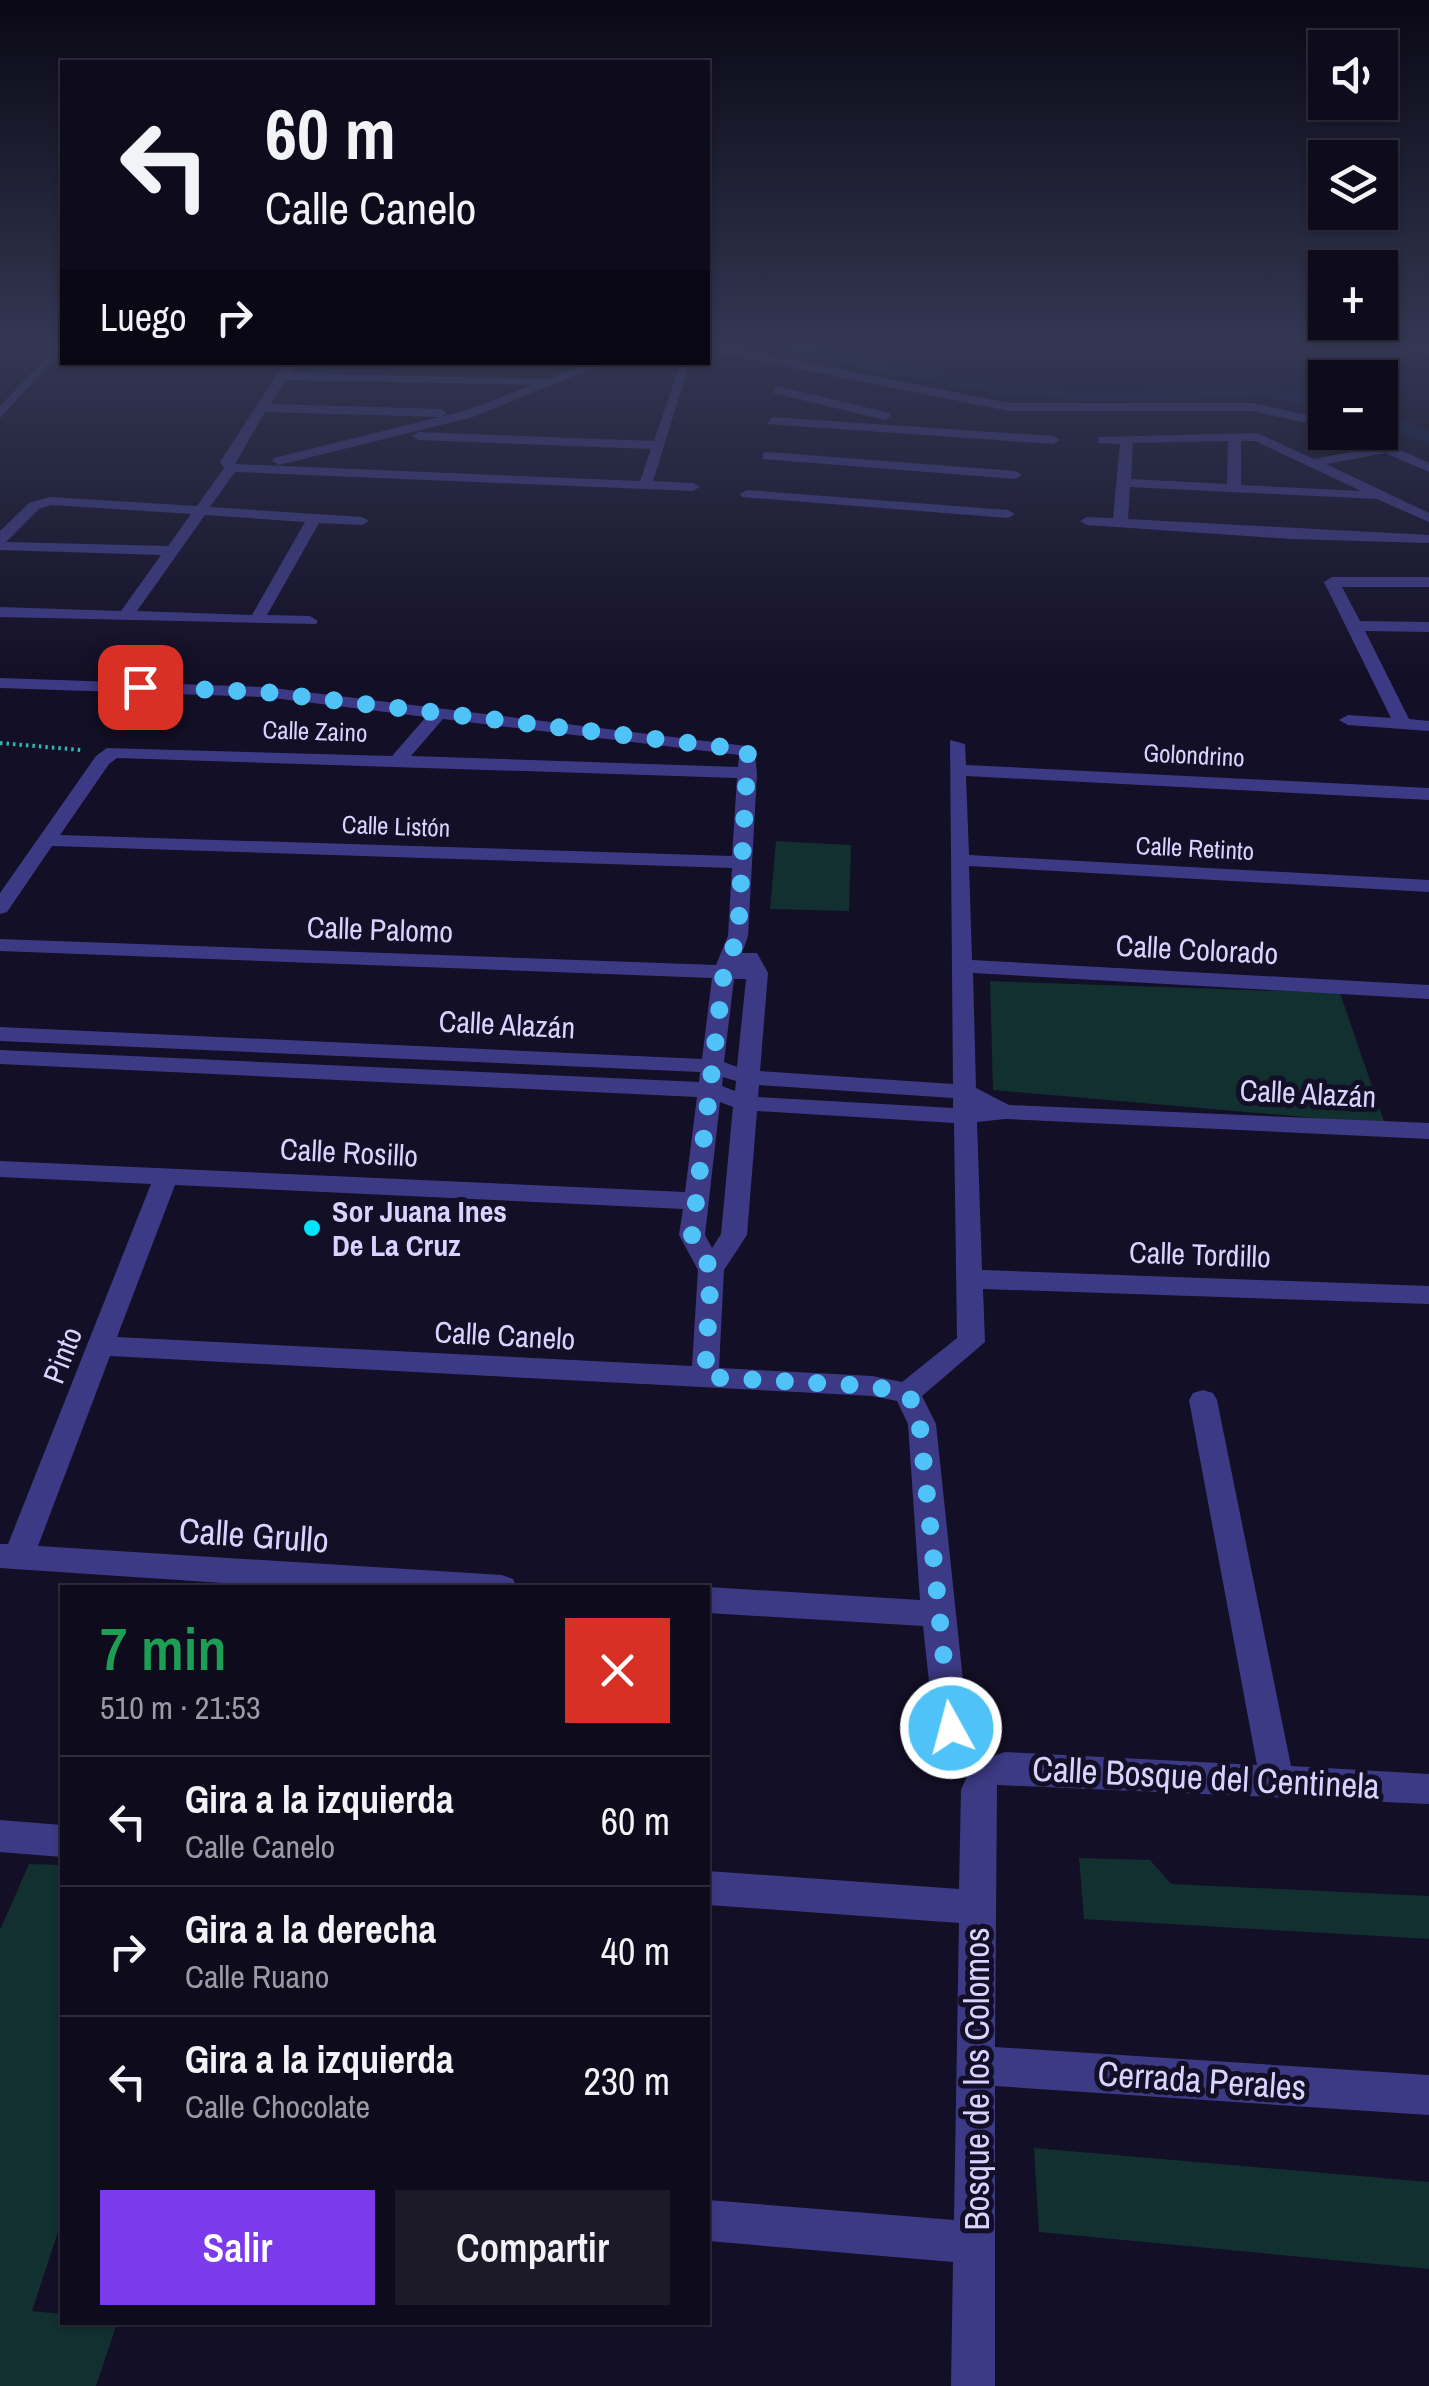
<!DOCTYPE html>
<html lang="es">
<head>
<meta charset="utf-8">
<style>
  :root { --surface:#0e0b1c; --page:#1c1929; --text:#f1f3f6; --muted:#9b9ba3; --line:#2e2b3b; --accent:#7c3aed }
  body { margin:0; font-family:"Archivo Narrow",sans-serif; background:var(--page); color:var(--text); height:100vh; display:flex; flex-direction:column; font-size:38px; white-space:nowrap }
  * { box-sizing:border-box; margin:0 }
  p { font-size:32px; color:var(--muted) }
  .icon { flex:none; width:55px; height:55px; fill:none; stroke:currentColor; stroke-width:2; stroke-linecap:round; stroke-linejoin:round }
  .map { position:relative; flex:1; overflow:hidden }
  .side { position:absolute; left:60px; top:1585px; width:650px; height:740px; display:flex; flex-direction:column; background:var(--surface); border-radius:0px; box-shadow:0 2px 8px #0004,0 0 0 2px var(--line) }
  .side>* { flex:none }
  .top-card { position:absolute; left:60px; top:60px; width:650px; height:305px; border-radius:0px; box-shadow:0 2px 8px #0004,0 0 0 2px var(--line); background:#0e0b1c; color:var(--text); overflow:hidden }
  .tools { position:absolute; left:1308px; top:30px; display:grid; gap:20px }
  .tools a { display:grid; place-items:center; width:90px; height:90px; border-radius:0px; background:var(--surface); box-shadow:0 2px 8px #0004,0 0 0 2px var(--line); font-size:50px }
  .pin { position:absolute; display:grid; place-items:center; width:85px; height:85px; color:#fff; margin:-42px; border-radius:20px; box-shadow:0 5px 15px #0006 }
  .me { position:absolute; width:110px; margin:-55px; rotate:353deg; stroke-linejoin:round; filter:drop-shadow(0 0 8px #0008) }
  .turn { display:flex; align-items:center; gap:35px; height:210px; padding:0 40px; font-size:45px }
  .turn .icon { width:130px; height:130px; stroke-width:2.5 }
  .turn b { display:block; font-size:70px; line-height:85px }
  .then { display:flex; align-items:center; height:95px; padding:0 40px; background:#0003; gap:20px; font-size:38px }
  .round { display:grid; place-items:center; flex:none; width:105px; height:105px; border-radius:0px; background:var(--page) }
  .summary { display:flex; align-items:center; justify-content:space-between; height:170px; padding:0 40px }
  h1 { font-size:60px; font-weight:600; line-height:75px; color:#1e9e55 }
  .cta { display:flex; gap:20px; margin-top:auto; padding:20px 40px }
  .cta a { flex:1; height:115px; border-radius:0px; background:var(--accent); color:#fff; font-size:40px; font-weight:600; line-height:115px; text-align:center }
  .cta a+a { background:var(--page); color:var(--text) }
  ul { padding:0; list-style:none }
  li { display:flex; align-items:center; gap:30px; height:130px; padding:0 40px; border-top:2px solid var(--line) }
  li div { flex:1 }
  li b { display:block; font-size:38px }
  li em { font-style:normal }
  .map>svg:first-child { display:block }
  .green { fill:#12302f }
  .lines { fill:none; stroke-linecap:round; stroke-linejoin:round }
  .canal { fill:#0a1f44; fill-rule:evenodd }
  .path { stroke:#2fb8b0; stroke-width:4; stroke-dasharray:2.5 4; stroke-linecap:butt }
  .minor { fill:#3d3a85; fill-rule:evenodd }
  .route { stroke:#4fc3f7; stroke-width:18; stroke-dasharray:0 32.4 }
  .poi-dot { fill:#00e5ff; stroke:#130f26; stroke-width:4 }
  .labels { text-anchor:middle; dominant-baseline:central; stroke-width:10; stroke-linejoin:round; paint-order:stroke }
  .far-street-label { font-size:25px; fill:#d9d4ff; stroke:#130f26 }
  .street-label { font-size:30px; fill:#d9d4ff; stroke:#130f26 }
  .poi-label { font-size:30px; font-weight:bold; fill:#d9d4ff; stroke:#130f26; text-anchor:start }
  .near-street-label { font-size:35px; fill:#d9d4ff; stroke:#130f26 }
</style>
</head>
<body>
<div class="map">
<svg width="1429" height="2386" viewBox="0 0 1429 2386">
  <rect width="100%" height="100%" fill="#130f26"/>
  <path class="green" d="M776,841L851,845L849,911L770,909Z
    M990,981L1340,993L1385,1124L993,1090Z
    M1079,1858L1150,1860L1171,1884L1429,1896V1939L1084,1919Z
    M29,1864L62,1865V2220L32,2311L62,2314V2322L117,2323L96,2386H0V1930Z
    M1034,2148L1429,2182V2269L1039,2232Z"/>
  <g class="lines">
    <path class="canal" d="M754,341H786C873,360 960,383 1050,389C1142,395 1234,379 1325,396V406L1266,398L1087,401L1005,395L883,373Z
      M1380,412L1429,431V444L1380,424Z"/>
    <path class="path" d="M0,743L81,750"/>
    <path class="minor" d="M62,341V351L0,418V406Z
      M1386,341H1404L1429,349V357Z
      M708,343L1009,403H1252L1325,419V427L1252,411H1009L708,351Z
      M285,362H297L290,373L547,379L591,362H609L473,417L279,465L272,461L274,458L464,411L533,385L286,380L270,404L441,409L447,413L441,417L265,412L235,464L640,481L651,449L419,440L412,436L419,432L654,441L679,368L689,365L653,481L693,483L700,487L693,491L235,472L210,507L362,517L369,521L362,525L319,523L267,615L310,616L318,621L316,624L0,617V607L121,611L161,555L0,550V531L29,503L50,497L197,506L224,468L220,462ZM51,505L191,514L168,546L6,542L39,509ZM205,515L305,522L252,615L137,611Z
      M777,386L890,413L891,416L885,420L773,393Z
      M772,417L1053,436L1060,440L1053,444L767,424Z
      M1342,432H1360L1429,463V472L1385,453L1326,464L1429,513V522L1377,499L1130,487L1128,519L1429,535V543L1291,539L1087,525L1080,521L1087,517L1113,518L1120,444L1098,443V437L1257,433L1314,459L1372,448ZM1228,441L1227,484L1131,479L1133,443ZM1241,441H1255L1361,491L1241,485Z
      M768,452L1015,471L1022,475L1015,479L763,459V453Z
      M747,490L1008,510L1015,514L1008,518L742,497L740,494Z
      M1332,577H1429V587H1342L1360,621L1429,622V632L1365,631L1409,719L1429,721V731L1348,725L1339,720L1348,715L1391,718L1324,582Z
      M0,678L265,687L754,747L757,773L748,936L742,953H757L768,973L760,1071L953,1084L950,740L965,744L966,765L1429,788V800L966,776L969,855L1429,880V892L969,866L972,960L1429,985V999L973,973L976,1088L1009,1105L1429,1123V1139L1005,1119L977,1122L982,1270L1429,1286V1304L983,1289L985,1342L922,1396L936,1424L968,1728L963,1738L951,1743L939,1738L934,1728L923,1626L708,1613V1587L920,1600L908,1424L897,1401L872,1396L110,1356L38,1546L502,1575L513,1579L517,1588H296L0,1568V1544H8L151,1184L0,1177V1161L685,1192L697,1097L0,1064V1050L699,1082L700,1072L0,1041V1027L702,1059L712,978L0,951V939L716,965L728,936L732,868L52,846L7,912L0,914V893L96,756L107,748L392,756L426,717L265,697L0,688ZM443,719L739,755L738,767L411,756ZM117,758L737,778L732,856L60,835L109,764ZM734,979H746L737,1067L724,1062ZM723,1077L736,1081L735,1091L722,1086ZM759,1085L953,1098V1108L758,1097ZM720,1102L733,1107L721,1234L712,1248L705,1235ZM757,1111L954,1123L957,1338L902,1382L872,1376L719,1368L724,1270L747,1235ZM175,1185L683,1209L679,1235L698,1270L692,1366L117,1337Z
      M1203,1390L1213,1393L1217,1400L1291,1766L1429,1774V1804L997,1785L995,2047L1429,2075V2115L995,2086V2386H951L953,2262L708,2241V2200L954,2220L959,1923L708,1905V1871L959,1889L961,1790L973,1763L1005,1752L1257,1765L1189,1400L1193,1393Z
      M0,1820L62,1825V1857L0,1852Z"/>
  </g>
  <linearGradient id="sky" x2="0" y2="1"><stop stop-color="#0a0815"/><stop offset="0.51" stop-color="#333752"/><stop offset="1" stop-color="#333752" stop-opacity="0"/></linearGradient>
  <rect width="1429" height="675" fill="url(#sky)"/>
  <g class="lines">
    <path class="route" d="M140,687L265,692L748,750L738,936L724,971L692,1235L711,1270L705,1377L872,1386L906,1394L918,1408L951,1728"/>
  </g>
  <circle class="poi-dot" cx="312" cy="1228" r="10"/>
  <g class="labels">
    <g class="far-street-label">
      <text transform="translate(315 731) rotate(2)">Calle Zaino</text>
      <text transform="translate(1194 755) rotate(3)">Golondrino</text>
      <text transform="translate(396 826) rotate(2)">Calle Listón</text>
      <text transform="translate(1195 848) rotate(3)">Calle Retinto</text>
    </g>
    <g class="street-label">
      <text transform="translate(380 929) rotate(2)">Calle Palomo</text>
      <text transform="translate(1197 949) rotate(3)">Calle Colorado</text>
      <text transform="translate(507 1024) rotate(3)">Calle Alazán</text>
      <text transform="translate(1308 1093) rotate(3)">Calle Alazán</text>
      <text transform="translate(349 1152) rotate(3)">Calle Rosillo</text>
      <text transform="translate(1200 1254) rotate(2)">Calle Tordillo</text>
      <text transform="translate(505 1335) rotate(3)">Calle Canelo</text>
      <text transform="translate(62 1355) rotate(-69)">Pinto</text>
    </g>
    <g class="poi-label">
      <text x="332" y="1211">Sor Juana Ines<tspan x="332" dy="34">De La Cruz</tspan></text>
    </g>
    <g class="near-street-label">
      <text transform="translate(254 1535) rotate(4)">Calle Grullo</text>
      <text transform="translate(1206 1777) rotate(3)">Calle Bosque del Centinela</text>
      <text transform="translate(976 2079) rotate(-90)">Bosque de los Colomos</text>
      <text transform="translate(1202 2080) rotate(4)">Cerrada Perales</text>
    </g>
  </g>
</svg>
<div class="tools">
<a><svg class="icon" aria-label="sound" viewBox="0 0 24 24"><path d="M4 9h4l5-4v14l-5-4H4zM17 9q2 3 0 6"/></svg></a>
<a><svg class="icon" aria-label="layers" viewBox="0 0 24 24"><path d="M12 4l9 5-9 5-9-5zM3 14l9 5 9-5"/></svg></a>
<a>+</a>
<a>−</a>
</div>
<div class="pin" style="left:140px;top:687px;background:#d93025"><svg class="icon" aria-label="arrive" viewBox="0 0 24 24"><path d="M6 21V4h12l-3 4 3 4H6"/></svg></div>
<svg class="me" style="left:951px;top:1728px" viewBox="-20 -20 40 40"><circle r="17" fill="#4fc3f7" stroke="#fff" stroke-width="3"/><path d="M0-11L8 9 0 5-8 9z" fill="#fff"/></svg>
<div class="top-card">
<div class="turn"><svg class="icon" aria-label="left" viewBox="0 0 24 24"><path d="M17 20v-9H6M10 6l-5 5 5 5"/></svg><div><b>60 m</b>Calle Canelo</div></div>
<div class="then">Luego<svg class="icon" aria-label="right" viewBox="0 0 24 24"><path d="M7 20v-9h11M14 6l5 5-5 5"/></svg></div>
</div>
<section class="side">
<div class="summary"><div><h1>7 min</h1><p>510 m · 21:53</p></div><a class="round" style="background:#d93025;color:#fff"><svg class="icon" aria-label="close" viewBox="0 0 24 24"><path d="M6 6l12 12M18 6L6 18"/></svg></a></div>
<ul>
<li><svg class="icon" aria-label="left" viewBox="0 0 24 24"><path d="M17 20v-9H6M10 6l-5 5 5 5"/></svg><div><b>Gira a la izquierda</b><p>Calle Canelo</p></div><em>60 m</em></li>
<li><svg class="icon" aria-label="right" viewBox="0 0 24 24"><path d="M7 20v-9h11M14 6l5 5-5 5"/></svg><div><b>Gira a la derecha</b><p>Calle Ruano</p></div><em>40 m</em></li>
<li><svg class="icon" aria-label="left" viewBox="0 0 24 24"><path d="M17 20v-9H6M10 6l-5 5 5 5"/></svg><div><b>Gira a la izquierda</b><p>Calle Chocolate</p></div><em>230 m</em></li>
</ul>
<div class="cta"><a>Salir</a><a>Compartir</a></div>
</section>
</div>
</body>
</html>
